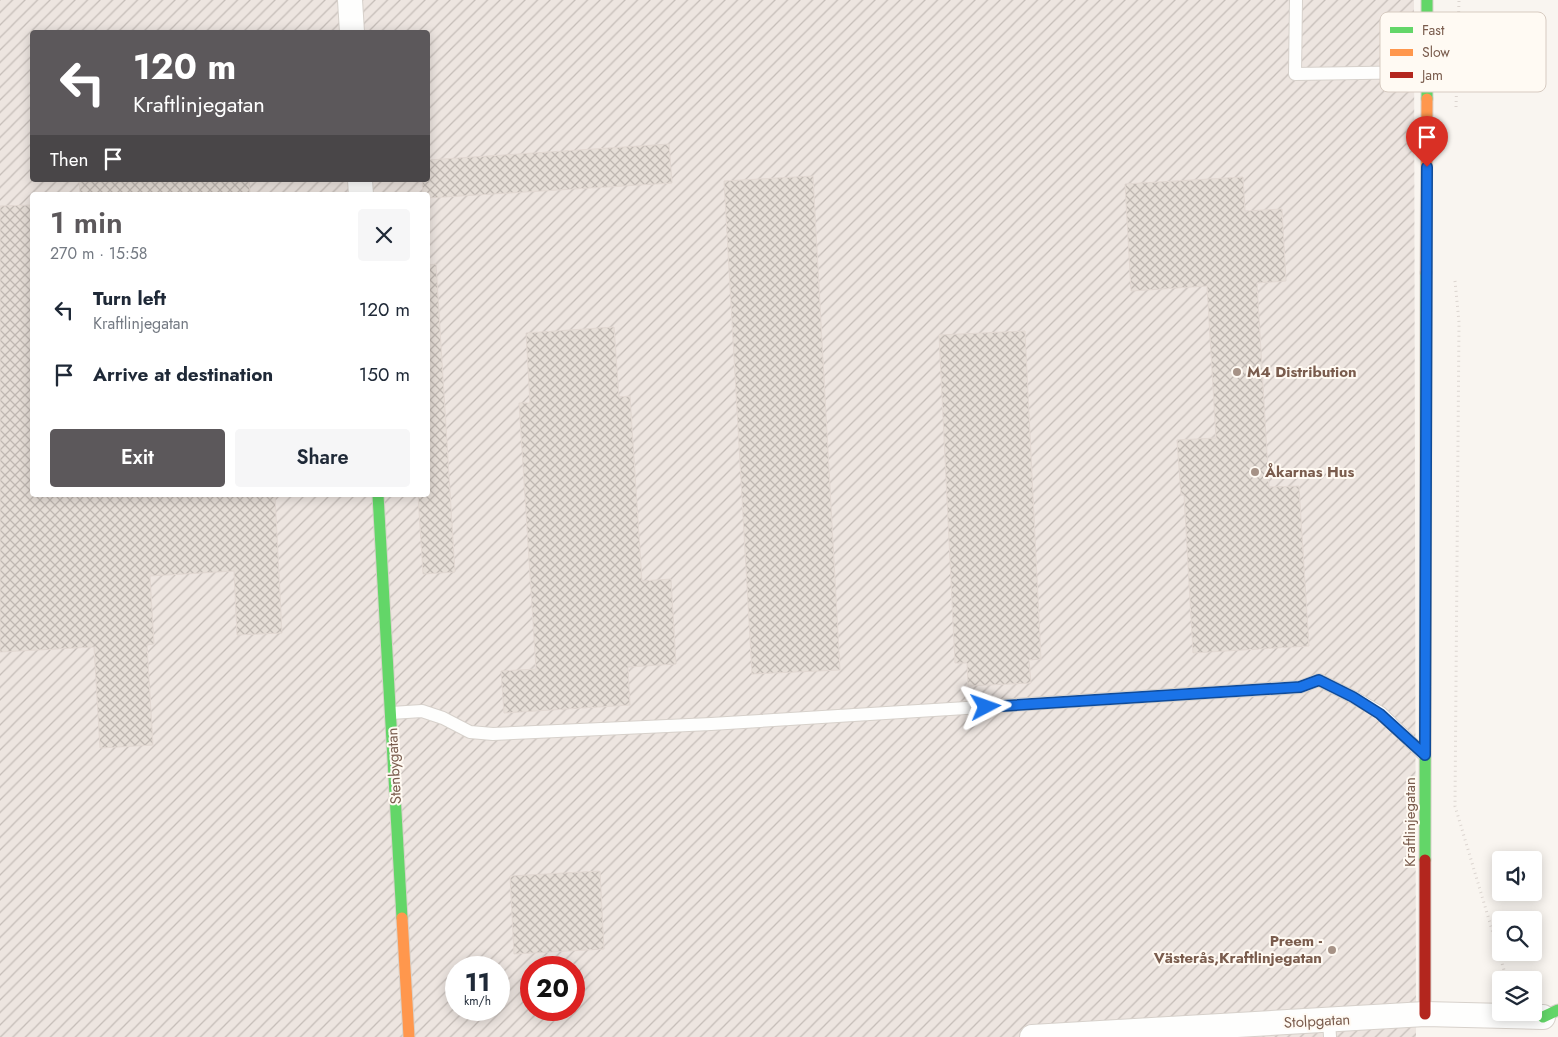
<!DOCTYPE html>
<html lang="en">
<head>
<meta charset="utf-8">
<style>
  :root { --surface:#fff; --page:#f6f6f7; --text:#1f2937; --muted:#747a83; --accent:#5c585b }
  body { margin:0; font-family:Jost,sans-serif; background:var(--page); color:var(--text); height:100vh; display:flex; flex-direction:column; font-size:19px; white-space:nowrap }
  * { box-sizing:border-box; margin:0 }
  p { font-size:16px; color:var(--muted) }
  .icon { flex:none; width:28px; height:28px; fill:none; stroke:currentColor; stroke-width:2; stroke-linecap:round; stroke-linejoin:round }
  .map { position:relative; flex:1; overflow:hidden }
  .panel { position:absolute; left:30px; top:192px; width:400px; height:305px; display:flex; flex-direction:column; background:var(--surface); border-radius:5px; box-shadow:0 2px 12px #0003 }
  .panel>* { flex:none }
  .banner { position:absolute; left:30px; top:30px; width:400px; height:152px; border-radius:5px; box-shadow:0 2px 12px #0003; background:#5c585b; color:#fff; overflow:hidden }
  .tools { position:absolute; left:1492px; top:851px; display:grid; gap:10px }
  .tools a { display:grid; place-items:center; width:50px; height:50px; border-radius:5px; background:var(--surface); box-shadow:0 2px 12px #0003; font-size:25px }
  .speed { position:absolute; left:445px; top:956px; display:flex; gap:10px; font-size:25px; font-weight:700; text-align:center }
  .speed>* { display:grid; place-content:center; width:65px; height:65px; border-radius:50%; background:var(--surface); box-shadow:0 2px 12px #0003; line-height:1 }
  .speed small { font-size:12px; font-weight:400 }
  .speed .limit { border:8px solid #d22; background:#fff; color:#111 }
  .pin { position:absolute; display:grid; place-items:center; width:42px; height:42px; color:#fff; margin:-51px -21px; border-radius:50% 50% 50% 0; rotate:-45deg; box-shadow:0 0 5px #0007 }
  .pin .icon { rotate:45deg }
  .me { position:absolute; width:55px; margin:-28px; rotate:86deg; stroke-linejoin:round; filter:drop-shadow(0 0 4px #0008) }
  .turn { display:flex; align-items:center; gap:18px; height:105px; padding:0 20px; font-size:22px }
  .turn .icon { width:65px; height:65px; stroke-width:2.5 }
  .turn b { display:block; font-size:35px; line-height:42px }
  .then { display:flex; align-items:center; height:48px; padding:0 20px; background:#0003; gap:10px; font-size:19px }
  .round { display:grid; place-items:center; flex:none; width:52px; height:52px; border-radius:5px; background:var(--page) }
  .head { display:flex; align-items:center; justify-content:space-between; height:85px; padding:0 20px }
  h1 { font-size:30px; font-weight:600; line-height:38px; color:var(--accent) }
  .primary-button { display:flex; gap:10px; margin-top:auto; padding:10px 20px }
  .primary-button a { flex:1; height:58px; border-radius:5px; background:var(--accent); color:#fff; font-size:20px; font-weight:600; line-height:58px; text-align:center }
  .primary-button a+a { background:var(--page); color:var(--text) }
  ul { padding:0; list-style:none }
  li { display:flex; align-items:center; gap:15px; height:65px; padding:0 20px }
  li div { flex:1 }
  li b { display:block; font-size:19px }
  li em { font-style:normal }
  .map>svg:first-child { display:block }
  .industrial { fill:url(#industrial-furrows); fill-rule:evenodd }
  .building { fill:url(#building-cross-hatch); stroke:#e2d8d2 }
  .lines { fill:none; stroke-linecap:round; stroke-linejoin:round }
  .lane-casing { stroke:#d7d1cb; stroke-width:14 }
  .street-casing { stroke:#d7d1cb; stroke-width:26 }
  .fast-casing { stroke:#d9d2cb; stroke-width:13 }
  .slow-casing { stroke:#d9d2cb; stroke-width:13 }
  .jam-casing { stroke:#d9d2cb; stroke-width:13 }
  .path { stroke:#dcd5d0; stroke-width:3; stroke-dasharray:1 4; stroke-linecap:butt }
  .lane { stroke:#fefefd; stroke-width:12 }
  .street { stroke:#fefefd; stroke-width:24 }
  .fast { stroke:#63d668; stroke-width:11 }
  .slow { stroke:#ff974d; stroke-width:11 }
  .jam { stroke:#b3261e; stroke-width:11 }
  .route-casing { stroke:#114b97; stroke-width:12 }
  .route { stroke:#1a73e8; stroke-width:9 }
  .poi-dot { fill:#a69286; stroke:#fffaf3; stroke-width:2 }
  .labels { text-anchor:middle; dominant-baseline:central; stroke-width:4; stroke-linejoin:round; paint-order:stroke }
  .poi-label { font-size:15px; font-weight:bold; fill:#7a5c4d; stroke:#fffaf3; text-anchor:start }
  .street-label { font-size:15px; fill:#7a5c4d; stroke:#fffaf3 }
  .key { fill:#fffaf3; stroke:#d7cbc1; stroke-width:1 }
  .key-label { font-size:14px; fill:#7a5c4d }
</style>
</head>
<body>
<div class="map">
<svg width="1558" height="1037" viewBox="0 0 1558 1037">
  <defs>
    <pattern id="industrial-furrows" width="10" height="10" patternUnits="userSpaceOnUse" patternTransform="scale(1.25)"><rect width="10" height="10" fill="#ede5e0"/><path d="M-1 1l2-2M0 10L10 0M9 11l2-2" fill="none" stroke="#c5bdb8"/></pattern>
    <pattern id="building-cross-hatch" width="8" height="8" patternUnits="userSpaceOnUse" patternTransform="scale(1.25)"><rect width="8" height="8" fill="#e6ded7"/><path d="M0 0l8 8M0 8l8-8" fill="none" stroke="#bfb7b1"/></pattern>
  </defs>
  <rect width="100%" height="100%" fill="#f9f5f0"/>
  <path class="industrial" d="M0,0H1414L1416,1037H0ZM32,32H428V180H32ZM32,195H428V495H32ZM456,968H499V1010H456ZM531,968H574V1010H531Z"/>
  <path class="building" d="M669,144L672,183L428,198V195H423L422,180H428V160Z
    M813,176L840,670L752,674L724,181Z
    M1243,177L1245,211L1282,209L1286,281L1257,283L1269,487L1299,486L1309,646L1193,653L1184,495H1181L1177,440L1216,438L1207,286L1131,291L1125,184Z
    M79,180H249L250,193L260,192V195H80Z
    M32,205V495H275L282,633L237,635L234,571L150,576L154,644L147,645L153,745L100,748L94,647L0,652V206Z
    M436,264L455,572L423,574L418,495H428V265Z
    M614,327L619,397L630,396L642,581L671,579L676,664L628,667L630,705L504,713L501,671L536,669L519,403H530L526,333Z
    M1025,331L1041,659L1029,660L1031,683L968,686L967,663H955L939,335Z
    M600,871L604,949L514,954L510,876Z"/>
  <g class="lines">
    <defs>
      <path id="lane" d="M1296,0L1295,74L1427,72
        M391,713L422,711L443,718L470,732L493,734L711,724L1300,687L1319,680L1353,697L1381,713L1423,754
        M1329,1020L1330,1037"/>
      <path id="street" d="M350,0L352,32
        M360,180L361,195
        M1032,1037L1425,1014L1543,1017"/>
      <path id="fast" d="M1427,99V0
        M378,495L402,918
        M1425,860L1426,273
        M1543,1017L1558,1010"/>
      <path id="slow" d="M1426,273L1427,99
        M402,918L409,1037"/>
      <path id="jam" d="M1425,1014V860"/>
    </defs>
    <use href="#lane" class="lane-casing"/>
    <use href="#street" class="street-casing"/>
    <use href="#fast" class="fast-casing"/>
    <use href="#slow" class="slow-casing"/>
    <use href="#jam" class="jam-casing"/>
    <path class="path" d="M1456,107L1459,0
      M1455,281L1459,322L1455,806L1507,980"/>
    <use href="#lane" class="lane"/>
    <use href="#street" class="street"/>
    <use href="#fast" class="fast"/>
    <use href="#slow" class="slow"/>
    <use href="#jam" class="jam"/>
  </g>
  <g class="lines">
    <defs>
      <path id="route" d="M986,707L1300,687L1319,680L1353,697L1380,714L1425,755L1427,167"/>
    </defs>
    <use href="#route" class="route-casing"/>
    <use href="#route" class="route"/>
  </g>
  <g class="poi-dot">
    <circle cx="1237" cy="372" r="5"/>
    <circle cx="1255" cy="472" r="5"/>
    <circle cx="1332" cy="950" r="5"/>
  </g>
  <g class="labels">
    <g class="poi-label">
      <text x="1247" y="372">M4 Distribution</text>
      <text x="1265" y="472">Åkarnas Hus</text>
      <text x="1322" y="941" text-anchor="end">Preem -<tspan x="1322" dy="17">Västerås,Kraftlinjegatan</tspan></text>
    </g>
    <g class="street-label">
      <text transform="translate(394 766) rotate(-93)">Stenbygatan</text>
      <text transform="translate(1410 822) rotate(-90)">Kraftlinjegatan</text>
      <text transform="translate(1317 1021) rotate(-3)">Stolpgatan</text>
    </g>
  </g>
  <rect x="1380" y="12" width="166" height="80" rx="8" class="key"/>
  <rect x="1390" y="27" width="23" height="6" fill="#63d668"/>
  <rect x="1390" y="49" width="23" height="7" fill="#ff974d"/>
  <rect x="1390" y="72" width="23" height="6" fill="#b3261e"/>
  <g class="key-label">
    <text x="1422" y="35">Fast</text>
    <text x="1422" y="57">Slow</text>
    <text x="1422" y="80">Jam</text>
  </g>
</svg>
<div class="tools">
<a><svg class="icon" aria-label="sound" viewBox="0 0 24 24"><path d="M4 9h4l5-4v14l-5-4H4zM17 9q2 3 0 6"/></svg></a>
<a><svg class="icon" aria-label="search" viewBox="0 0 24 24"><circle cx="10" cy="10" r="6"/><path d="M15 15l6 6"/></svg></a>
<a><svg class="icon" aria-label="layers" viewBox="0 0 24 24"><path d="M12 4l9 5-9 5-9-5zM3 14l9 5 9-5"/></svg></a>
</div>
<div class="speed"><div>11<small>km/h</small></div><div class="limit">20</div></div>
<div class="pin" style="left:1427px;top:167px;background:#d93025"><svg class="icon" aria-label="arrive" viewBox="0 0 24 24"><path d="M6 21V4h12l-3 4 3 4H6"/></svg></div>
<svg class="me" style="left:986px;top:707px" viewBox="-20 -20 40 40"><path d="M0-17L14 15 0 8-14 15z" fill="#1a73e8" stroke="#fff" stroke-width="4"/></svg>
<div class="banner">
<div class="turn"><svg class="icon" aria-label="left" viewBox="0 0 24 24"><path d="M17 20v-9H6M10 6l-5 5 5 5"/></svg><div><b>120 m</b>Kraftlinjegatan</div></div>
<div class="then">Then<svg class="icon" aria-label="arrive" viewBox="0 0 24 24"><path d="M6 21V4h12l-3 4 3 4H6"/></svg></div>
</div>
<section class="panel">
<div class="head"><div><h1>1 min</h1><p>270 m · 15:58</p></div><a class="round"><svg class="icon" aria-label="close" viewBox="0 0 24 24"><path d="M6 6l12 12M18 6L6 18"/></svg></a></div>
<ul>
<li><svg class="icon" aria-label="left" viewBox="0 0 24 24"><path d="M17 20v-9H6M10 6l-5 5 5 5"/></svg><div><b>Turn left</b><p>Kraftlinjegatan</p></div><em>120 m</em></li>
<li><svg class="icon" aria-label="arrive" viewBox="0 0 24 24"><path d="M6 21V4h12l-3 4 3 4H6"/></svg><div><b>Arrive at destination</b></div><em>150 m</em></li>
</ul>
<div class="primary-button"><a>Exit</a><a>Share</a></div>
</section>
</div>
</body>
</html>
